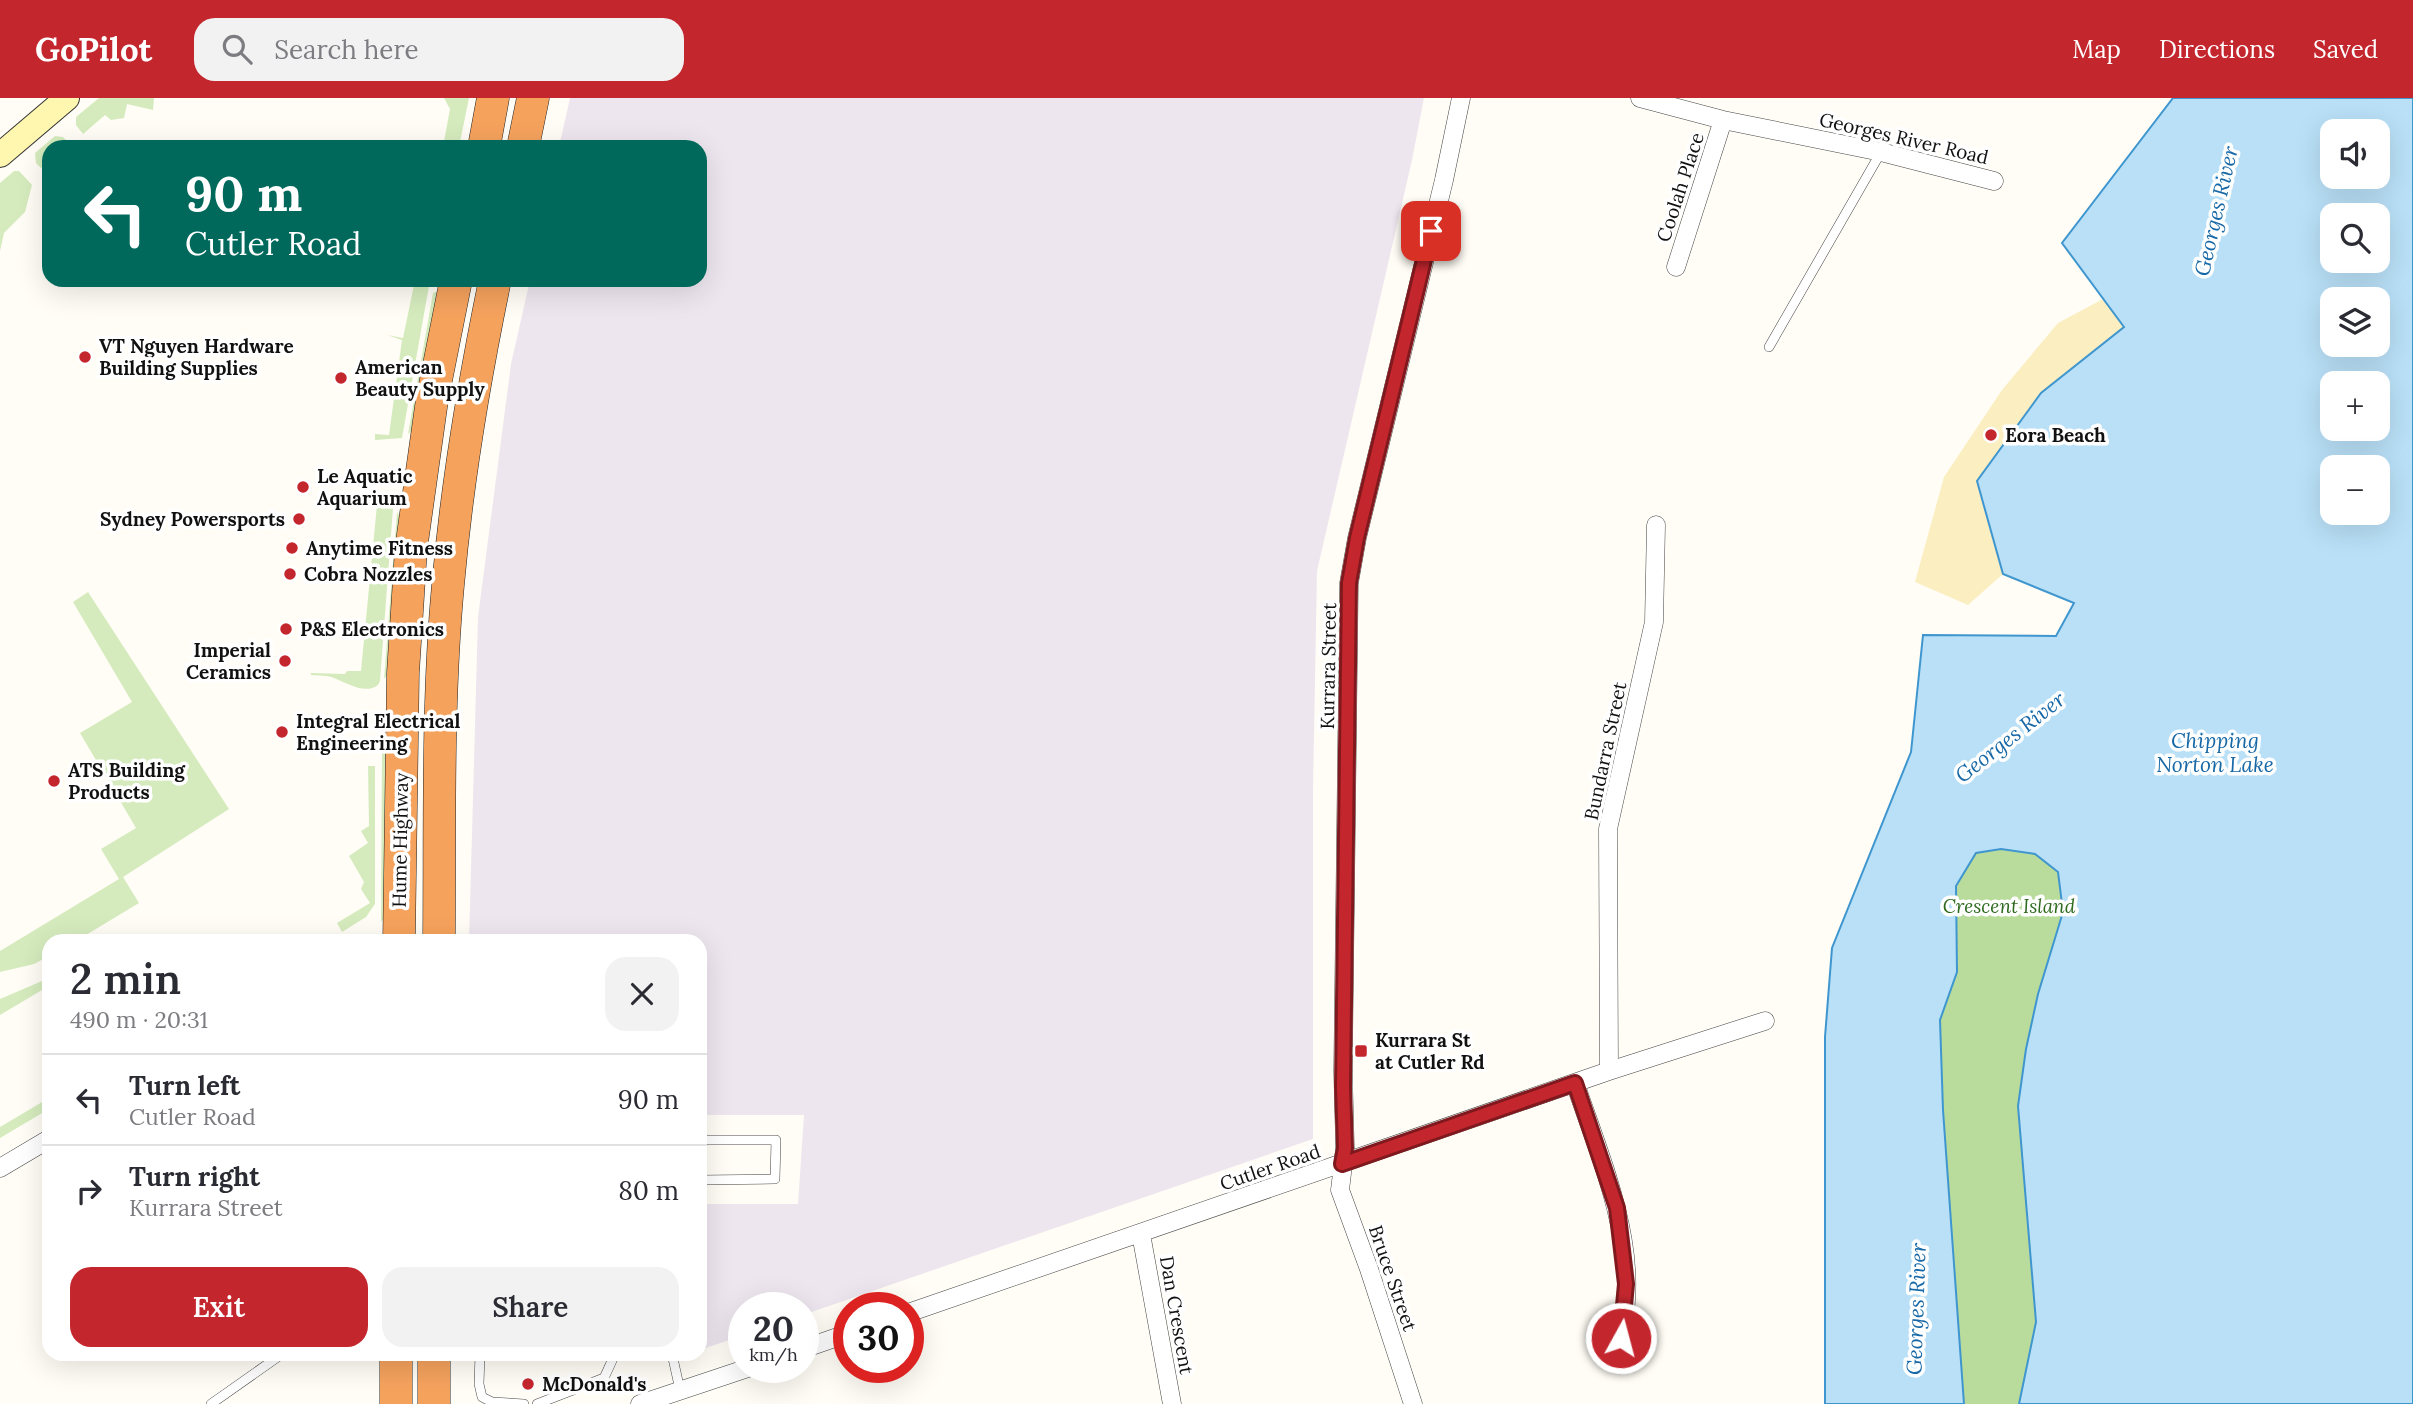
<!DOCTYPE html>
<html lang="en">
<head>
<meta charset="utf-8">
<style>
  :root { --surface:#fff; --page:#f2f2f3; --text:#2b2b33; --muted:#7c7c81; --line:#e1e1e2; --accent:#c4262e }
  body { margin:0; font-family:Lora,serif; background:var(--page); color:var(--text); height:100vh; display:flex; flex-direction:column; font-size:26px; white-space:nowrap }
  * { box-sizing:border-box; margin:0 }
  p { font-size:23px; color:var(--muted) }
  .icon { flex:none; width:38px; height:38px; fill:none; stroke:currentColor; stroke-width:2; stroke-linecap:round; stroke-linejoin:round }
  .map { position:relative; flex:1; overflow:hidden }
  .side { position:absolute; left:42px; top:836px; width:665px; height:427px; display:flex; flex-direction:column; background:var(--surface); border-radius:21px; box-shadow:0 7px 28px #0002 }
  .side>* { flex:none }
  .hud { position:absolute; left:42px; top:42px; width:665px; height:147px; border-radius:21px; box-shadow:0 7px 28px #0002; background:#00695c; color:#fff; overflow:hidden }
  .tools { position:absolute; left:2320px; top:21px; display:grid; gap:14px }
  .tools a { display:grid; place-items:center; width:70px; height:70px; border-radius:14px; background:var(--surface); box-shadow:0 7px 28px #0002; font-size:35px }
  .speed { position:absolute; left:728px; top:1194px; display:flex; gap:14px; font-size:35px; font-weight:700; text-align:center }
  .speed>* { display:grid; place-content:center; width:91px; height:91px; border-radius:50%; background:var(--surface); box-shadow:0 7px 28px #0002; line-height:1 }
  .speed small { font-size:18px; font-weight:400 }
  .speed .limit { border:10px solid #d22; background:#fff; color:#111 }
  .pin { position:absolute; display:grid; place-items:center; width:60px; height:60px; color:#fff; margin:-30px; border-radius:14px; box-shadow:0 4px 10px #0006 }
  .me { position:absolute; width:77px; margin:-38px; rotate:7deg; stroke-linejoin:round; filter:drop-shadow(0 0 5px #0008) }
  .turn { display:flex; align-items:center; gap:24px; height:147px; padding:0 28px; font-size:32px }
  .turn .icon { width:91px; height:91px; stroke-width:2.5 }
  .turn b { display:block; font-size:49px; line-height:60px }
  .round { display:grid; place-items:center; flex:none; width:74px; height:74px; border-radius:21px; background:var(--page) }
  .summary { display:flex; align-items:center; justify-content:space-between; height:119px; padding:0 28px }
  h1 { font-size:42px; font-weight:600; line-height:52px }
  .action { display:flex; gap:14px; margin-top:auto; padding:14px 28px }
  .action a { flex:1; height:80px; border-radius:21px; background:var(--accent); color:#fff; font-size:28px; font-weight:600; line-height:80px; text-align:center }
  .action a+a { background:var(--page); color:var(--text) }
  ul { padding:0; list-style:none }
  li { display:flex; align-items:center; gap:21px; height:91px; padding:0 28px; border-top:2px solid var(--line) }
  li div { flex:1 }
  li b { display:block; font-size:26px }
  li em { font-style:normal }
  header { display:flex; align-items:center; gap:42px; box-sizing:border-box; height:98px; padding:0 35px; background:var(--accent); color:#fff }
  header strong { font-size:33px }
  nav { display:flex; gap:38px; margin-inline-start:auto; font-size:24px }
  .search { width:490px; height:63px; background:var(--page); display:flex; align-items:center; gap:18px; box-sizing:border-box; padding:0 24px; border-radius:21px; color:var(--muted); font-size:26px }
  .map>svg:first-child { display:block }
  .industrial { fill:#eee6ef }
  .green { fill:#d5ebbd }
  .forest { fill:#b9dc9c }
  .sand { fill:#fbeec1 }
  .water { fill:#b9e0f7; stroke:#3f96cf; stroke-width:2; fill-rule:evenodd }
  .lines { fill:none; stroke-linecap:round; stroke-linejoin:round }
  .lane-casing { stroke:#444; stroke-width:10 }
  .street-casing { stroke:#444; stroke-width:19 }
  .secondary-casing { stroke:#333; stroke-width:26 }
  .highway-casing { stroke:#222; stroke-width:33 }
  .lane { stroke:#fff; stroke-width:9 }
  .street { stroke:#fff; stroke-width:18 }
  .secondary { stroke:#fff6b0; stroke-width:24 }
  .highway { stroke:#f5a25d; stroke-width:32 }
  .route-casing { stroke:#7f191e; stroke-width:18 }
  .route { stroke:#c4262e; stroke-width:12 }
  .poi-dot { fill:#c4262e; stroke:#fff; stroke-width:2.5 }
  .labels { text-anchor:middle; dominant-baseline:central; stroke-width:7; stroke-linejoin:round; paint-order:stroke }
  .street-label { font-size:19px; fill:#111; stroke:#fff }
  .poi-label { font-size:19px; font-weight:bold; fill:#111; stroke:#fff; text-anchor:start }
  .park-label { font-size:19px; font-style:italic; fill:#2f6b1f; stroke:#fff }
  .water-label { font-size:21px; font-style:italic; fill:#1768a6; stroke:#fff }
</style>
</head>
<body>
<header>
<strong>GoPilot</strong>
<div class="search"><svg class="icon" aria-label="search" viewBox="0 0 24 24"><circle cx="10" cy="10" r="6"/><path d="M15 15l6 6"/></svg>Search here</div>
<nav><a>Map</a><a>Directions</a><a>Saved</a></nav>
</header>
<div class="map">
<svg width="2413" height="1306" viewBox="0 0 2413 1306">
  <rect width="100%" height="100%" fill="#fffdf5"/>
  <path class="industrial" d="M570,0H1424L1412,62L1317,473L1313,692V1041L803,1217V1209H744V1237L700,1252V1106H798L804,1017H700V844L469,843L478,519L511,266L530,182H700V49H559Z"/>
  <path class="green" d="M99,0H154L153,12L127,6L124,20L111,22L105,17L83,36L76,27V19Z
    M444,0H469L459,49H443L450,11Z
    M55,38L63,39L70,46L67,49H49V63L41,70L36,65L35,55Z
    M14,73H19L32,87L25,114L4,135L0,153V85Z
    M415,182H430L402,340L375,342V336L389,337L402,242L387,237L403,240Z
    M440,192L414,331L408,336L433,195Z
    M363,394L393,410L380,583L378,587C365,597 347,585 334,580C328,577 318,578 311,577V575L345,576L347,573H361L377,407L360,404L358,400V397Z
    M397,414L402,422L389,575L384,581Z
    M88,494L229,711L123,779L139,805L76,843L49,844V858L34,866L0,874V853L119,781L101,751L136,730L80,635L132,604L73,504Z
    M382,651L387,652L385,819L381,824Z
    M368,668H375V806L366,819L342,834L337,825L370,805L361,791L364,784L349,758L368,745L361,733L369,728Z
    M49,880V903L42,892L0,917V901Z
    M49,1000V1011L0,1040V1029Z"/>
  <path class="forest" d="M2001,751L2035,756L2058,774L2063,814L2038,896L2026,951L2018,1008L2036,1224L2019,1306H1964L1943,1012L1940,922L1957,874L1956,788L1976,755Z"/>
  <path class="sand" d="M2103,201L2125,229L2041,295L1977,383L2003,476L1968,507L1915,484L1944,379L2002,292L2058,225Z"/>
  <path class="water" d="M2173,0H2413V1306H2019L2036,1224L2018,1008L2026,951L2038,896L2063,814L2058,774L2035,756L2001,751L1976,755L1956,788L1957,874L1940,922L1943,1012L1964,1306H1825V939L1832,850L1911,654L1923,537L2056,538L2074,505L2003,476L1977,383L2041,295L2124,229L2062,145ZM2333,33H2378V79H2333ZM2378,117V163H2333V117ZM2378,201V247H2333V201ZM2333,285H2378V331H2333ZM2333,369H2378V415H2333Z"/>
  <g class="lines">
    <defs>
      <path id="lane" d="M1769,249L1881,54
        M700,1042H776L775,1081L700,1082
        M480,1256L479,1286L482,1299L492,1304L524,1306
        M672,1256L680,1292
        M211,1306L282,1256
        M537,1306L604,1280L615,1256"/>
      <path id="street" d="M1640,0L1723,22L1881,54L1994,83
        M1676,169L1723,22
        M1609,973L1608,731L1654,524L1656,427
        M1575,985C1603,1068 1652,1176 1611,1261
        M0,1070L49,1041
        M1141,1136L1172,1306
        M908,1215L1609,973L1765,923
        M803,1251L849,1235
        M640,1306L751,1269
        M1413,1306L1369,1171L1340,1092L1345,1050L1343,973L1349,485L1357,440L1444,82L1461,0"/>
      <path id="secondary" d="M0,57L67,0"/>
      <path id="highway" d="M484,49L493,0
        M523,49L533,0
        M399,844L403,575L411,451L432,302L456,182
        M439,844C440,725 437,605 448,487C457,385 474,283 495,182
        M396,1306V1256
        M434,1306V1256"/>
    </defs>
    <use href="#lane" class="lane-casing"/>
    <use href="#street" class="street-casing"/>
    <use href="#secondary" class="secondary-casing"/>
    <use href="#highway" class="highway-casing"/>
    <use href="#lane" class="lane"/>
    <use href="#street" class="street"/>
    <use href="#secondary" class="secondary"/>
    <use href="#highway" class="highway"/>
  </g>
  <g class="lines">
    <defs>
      <path id="route" d="M1431,133L1357,440L1349,485L1343,989L1345,1050L1342,1066L1575,985L1617,1110L1626,1186L1621,1240"/>
    </defs>
    <use href="#route" class="route-casing"/>
    <use href="#route" class="route"/>
  </g>
  <g class="poi-dot">
    <circle cx="85" cy="259" r="7"/>
    <circle cx="341" cy="280" r="7"/>
    <circle cx="1991" cy="337" r="7"/>
    <circle cx="303" cy="389" r="7"/>
    <circle cx="299" cy="421" r="7"/>
    <circle cx="292" cy="450" r="7"/>
    <circle cx="290" cy="476" r="7"/>
    <circle cx="286" cy="531" r="7"/>
    <circle cx="285" cy="563" r="7"/>
    <circle cx="282" cy="634" r="7"/>
    <circle cx="54" cy="683" r="7"/>
    <rect x="1354" y="946" width="14" height="14" rx="3.5"/>
    <circle cx="528" cy="1286" r="7"/>
  </g>
  <g class="labels">
    <g class="street-label">
      <text transform="translate(1904 40) rotate(13)">Georges River Road</text>
      <text transform="translate(1680 89) rotate(-72)">Coolah Place</text>
      <text transform="translate(1328 568) rotate(-89)">Kurrara Street</text>
      <text transform="translate(1605 653) rotate(-78)">Bundarra Street</text>
      <text transform="translate(400 742) rotate(-89)">Hume Highway</text>
      <text transform="translate(1270 1069) rotate(-19)">Cutler Road</text>
      <text transform="translate(1393 1180) rotate(71)">Bruce Street</text>
      <text transform="translate(1177 1217) rotate(80)">Dan Crescent</text>
    </g>
    <g class="poi-label">
      <text x="99" y="248">VT Nguyen Hardware<tspan x="99" dy="22">Building Supplies</tspan></text>
      <text x="355" y="269">American<tspan x="355" dy="22">Beauty Supply</tspan></text>
      <text x="2005" y="337">Eora Beach</text>
      <text x="317" y="378">Le Aquatic<tspan x="317" dy="22">Aquarium</tspan></text>
      <text x="285" y="421" text-anchor="end">Sydney Powersports</text>
      <text x="306" y="450">Anytime Fitness</text>
      <text x="304" y="476">Cobra Nozzles</text>
      <text x="300" y="531">P&amp;S Electronics</text>
      <text x="271" y="552" text-anchor="end">Imperial<tspan x="271" dy="22">Ceramics</tspan></text>
      <text x="296" y="623">Integral Electrical<tspan x="296" dy="22">Engineering</tspan></text>
      <text x="68" y="672">ATS Building<tspan x="68" dy="22">Products</tspan></text>
      <text x="1375" y="942">Kurrara St<tspan x="1375" dy="22">at Cutler Rd</tspan></text>
      <text x="542" y="1286">McDonald's</text>
    </g>
    <g class="park-label">
      <text x="2009" y="808">Crescent Island</text>
    </g>
    <g class="water-label">
      <text transform="translate(2216 113) rotate(-77)">Georges River</text>
      <text transform="translate(2010 639) rotate(-38)">Georges River</text>
      <text x="2215" y="642">Chipping<tspan x="2215" dy="24">Norton Lake</tspan></text>
      <text transform="translate(1916 1211) rotate(-88)">Georges River</text>
    </g>
  </g>
</svg>
<div class="tools">
<a><svg class="icon" aria-label="sound" viewBox="0 0 24 24"><path d="M4 9h4l5-4v14l-5-4H4zM17 9q2 3 0 6"/></svg></a>
<a><svg class="icon" aria-label="search" viewBox="0 0 24 24"><circle cx="10" cy="10" r="6"/><path d="M15 15l6 6"/></svg></a>
<a><svg class="icon" aria-label="layers" viewBox="0 0 24 24"><path d="M12 4l9 5-9 5-9-5zM3 14l9 5 9-5"/></svg></a>
<a>+</a>
<a>−</a>
</div>
<div class="speed"><div>20<small>km/h</small></div><div class="limit">30</div></div>
<div class="pin" style="left:1431px;top:133px;background:#d93025"><svg class="icon" aria-label="arrive" viewBox="0 0 24 24"><path d="M6 21V4h12l-3 4 3 4H6"/></svg></div>
<svg class="me" style="left:1621px;top:1240px" viewBox="-20 -20 40 40"><circle r="17" fill="#c4262e" stroke="#fff" stroke-width="3"/><path d="M0-11L8 9 0 5-8 9z" fill="#fff"/></svg>
<div class="hud">
<div class="turn"><svg class="icon" aria-label="left" viewBox="0 0 24 24"><path d="M17 20v-9H6M10 6l-5 5 5 5"/></svg><div><b>90 m</b>Cutler Road</div></div>
</div>
<section class="side">
<div class="summary"><div><h1>2 min</h1><p>490 m · 20:31</p></div><a class="round"><svg class="icon" aria-label="close" viewBox="0 0 24 24"><path d="M6 6l12 12M18 6L6 18"/></svg></a></div>
<ul>
<li><svg class="icon" aria-label="left" viewBox="0 0 24 24"><path d="M17 20v-9H6M10 6l-5 5 5 5"/></svg><div><b>Turn left</b><p>Cutler Road</p></div><em>90 m</em></li>
<li><svg class="icon" aria-label="right" viewBox="0 0 24 24"><path d="M7 20v-9h11M14 6l5 5-5 5"/></svg><div><b>Turn right</b><p>Kurrara Street</p></div><em>80 m</em></li>
</ul>
<div class="action"><a>Exit</a><a>Share</a></div>
</section>
</div>
</body>
</html>
